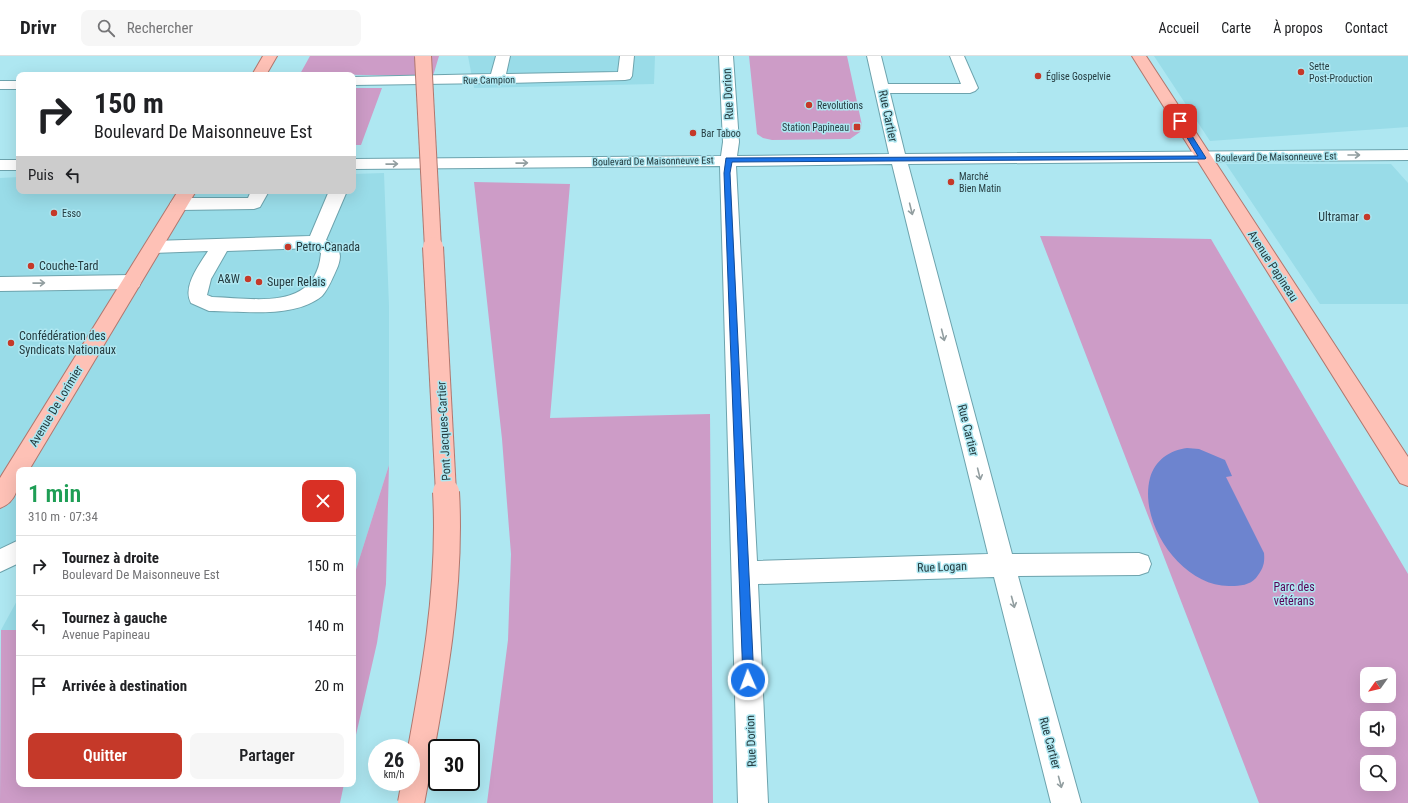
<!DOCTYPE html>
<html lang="fr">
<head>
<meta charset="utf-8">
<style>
  :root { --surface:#fff; --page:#f6f6f6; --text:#202124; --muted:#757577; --line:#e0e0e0; --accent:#c53929 }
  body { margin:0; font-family:"Roboto Condensed",sans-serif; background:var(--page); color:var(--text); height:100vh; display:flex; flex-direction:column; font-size:15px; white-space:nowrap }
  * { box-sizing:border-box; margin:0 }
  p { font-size:13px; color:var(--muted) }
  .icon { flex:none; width:22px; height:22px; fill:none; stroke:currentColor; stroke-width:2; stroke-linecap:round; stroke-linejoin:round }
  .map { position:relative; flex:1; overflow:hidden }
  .side { position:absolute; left:16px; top:411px; width:340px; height:320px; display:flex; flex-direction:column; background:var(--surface); border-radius:8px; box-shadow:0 4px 16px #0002 }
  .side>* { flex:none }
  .hud { position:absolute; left:16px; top:16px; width:340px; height:122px; border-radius:8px; box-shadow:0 4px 16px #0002; background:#fff; color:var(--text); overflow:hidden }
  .needle { width:26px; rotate:236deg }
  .fabs { position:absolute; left:1360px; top:611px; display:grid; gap:8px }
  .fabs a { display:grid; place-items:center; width:36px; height:36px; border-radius:8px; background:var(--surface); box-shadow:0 4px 16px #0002; font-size:20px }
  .speed { position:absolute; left:368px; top:683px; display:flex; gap:8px; font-size:20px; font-weight:700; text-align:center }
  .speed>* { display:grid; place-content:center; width:52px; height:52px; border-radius:50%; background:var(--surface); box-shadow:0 4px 16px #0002; line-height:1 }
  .speed small { font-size:10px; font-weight:400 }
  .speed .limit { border:2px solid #111; border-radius:6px; background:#fff; color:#111 }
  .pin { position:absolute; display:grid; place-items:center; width:34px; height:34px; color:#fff; margin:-17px; border-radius:8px; box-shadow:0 2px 6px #0006 }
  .me { position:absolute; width:44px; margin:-22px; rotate:358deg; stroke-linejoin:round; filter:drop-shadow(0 0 3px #0008) }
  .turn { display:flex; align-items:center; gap:14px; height:84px; padding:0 12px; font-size:18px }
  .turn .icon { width:52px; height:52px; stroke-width:2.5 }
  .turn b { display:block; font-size:28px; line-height:34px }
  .then { display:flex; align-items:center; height:38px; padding:0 12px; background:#0003; gap:8px; font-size:15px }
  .round { display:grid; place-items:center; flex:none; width:42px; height:42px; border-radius:8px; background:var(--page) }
  .summary { display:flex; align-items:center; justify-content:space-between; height:68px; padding:0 12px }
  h1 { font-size:24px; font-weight:600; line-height:30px; color:#1e9e55 }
  .button { display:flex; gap:8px; margin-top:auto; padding:8px 12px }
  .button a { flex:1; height:46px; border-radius:8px; background:var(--accent); color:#fff; font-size:16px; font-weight:600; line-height:46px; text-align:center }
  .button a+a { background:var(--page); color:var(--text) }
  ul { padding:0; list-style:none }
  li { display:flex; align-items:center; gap:12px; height:60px; padding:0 12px; border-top:1px solid var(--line) }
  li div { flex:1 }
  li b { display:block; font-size:15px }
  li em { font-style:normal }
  header { display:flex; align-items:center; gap:24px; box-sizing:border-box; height:56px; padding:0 20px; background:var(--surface); border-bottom:1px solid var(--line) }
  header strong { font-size:19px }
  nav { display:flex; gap:22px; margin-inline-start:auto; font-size:14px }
  .search { width:280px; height:36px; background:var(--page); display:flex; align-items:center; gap:10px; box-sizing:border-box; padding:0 14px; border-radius:8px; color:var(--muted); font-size:15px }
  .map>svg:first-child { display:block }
  .built { fill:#99dce8 }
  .green { fill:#cd9cc7; fill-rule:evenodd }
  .water { fill:#6d84cf }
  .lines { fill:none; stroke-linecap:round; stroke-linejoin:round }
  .minor-casing { stroke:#6da3ad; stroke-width:2 }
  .major-casing { stroke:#b1776e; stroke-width:2 }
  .minor { fill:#fff; fill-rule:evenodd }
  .major { fill:#fec1b6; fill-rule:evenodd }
  .major-bridge-far2-casing { stroke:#b1776e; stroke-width:18; stroke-linecap:butt }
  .major-bridge-far1-casing { stroke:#b1776e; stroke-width:22; stroke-linecap:butt }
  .major-bridge-casing { stroke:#b1776e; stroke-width:28; stroke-linecap:butt }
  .major-bridge-far2 { stroke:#fec1b6; stroke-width:16 }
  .major-bridge-far1 { stroke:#fec1b6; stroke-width:20 }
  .major-bridge { stroke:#fec1b6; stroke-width:26 }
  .oneway { stroke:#929ea0 }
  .route { fill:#1a73e8; stroke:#114b97 }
  .poi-dot { fill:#c53929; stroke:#aee7f1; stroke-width:1.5 }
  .labels { text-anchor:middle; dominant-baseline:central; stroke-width:3; stroke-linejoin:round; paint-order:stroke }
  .far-poi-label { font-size:10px; fill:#253c40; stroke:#aee7f1; text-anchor:start }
  .far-street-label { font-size:10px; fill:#253c40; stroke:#aee7f1 }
  .street-label { font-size:12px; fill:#253c40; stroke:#aee7f1 }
  .poi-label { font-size:12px; fill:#253c40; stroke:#aee7f1; text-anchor:start }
  .park-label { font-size:12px; fill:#580055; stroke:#aee7f1 }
</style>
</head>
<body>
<header>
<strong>Drivr</strong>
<div class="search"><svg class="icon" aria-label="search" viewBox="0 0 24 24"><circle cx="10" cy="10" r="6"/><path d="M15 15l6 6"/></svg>Rechercher</div>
<nav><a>Accueil</a><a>Carte</a><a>À propos</a><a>Contact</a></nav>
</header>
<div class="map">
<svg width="1408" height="747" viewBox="0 0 1408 747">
  <rect width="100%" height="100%" fill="#aee7f1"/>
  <path class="built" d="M468,0H655L654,28L474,32Z
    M1154,0H1408V71L1210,85Z
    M1226,108H1391L1408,127V248H1320Z
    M384,117L389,250V409L353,523V414H19V500H0V122L19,121V135H353V118Z
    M19,541V574H1Z"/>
  <path class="green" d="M310,0H439L433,20L300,18Z
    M749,0H847L862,69L860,76L850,83L772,84L763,82L757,78Z
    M353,32H382L361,89H353Z
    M474,126L570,128L550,362L710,358L713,747H487L508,584L511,498L502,383Z
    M1040,180L1211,183L1408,518V747H1259ZM1367,618H1389V640H1367ZM1367,662H1389V684H1367ZM1367,706H1389V728H1367Z
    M389,409L386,528L377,587L353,692V523Z
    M1,574H19V728H344L340,747H0Z"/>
  <path class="water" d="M1187,392L1199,393L1225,404L1232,420L1226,421L1264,497C1265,508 1263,513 1256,522C1250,529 1240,530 1231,530C1183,532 1138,468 1150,422C1155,404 1170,394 1187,392Z"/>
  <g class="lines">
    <defs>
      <path id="minor" d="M496,0H510L506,18L618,16L620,0H634L632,20L630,23L625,24L503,27L497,28L492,27L353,29V21L491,18Z
        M719,0H733L739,86L737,100L889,98L867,0H881L888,28H961L950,0H964L978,32L975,35L970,37H890L905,98L1408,94V104L908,108L1012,498L1139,497L1148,500L1151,508L1148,516L1139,519L1018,520L1081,747H1051L994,521L758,528L768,747H738L720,110L353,113V103L721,100L723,86ZM892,108L988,498L757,505L736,110Z
        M0,25H19V33H0Z
        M0,104H19V114H0Z
        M251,135H269L260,151L254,153L179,154L173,152L170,148L173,144L179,142H248Z
        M329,135H347L326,184C338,190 343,196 338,210C334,219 328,234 322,240C294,263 243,255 209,255L191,247C182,231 199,209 208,195L153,197L147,195L144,191L147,187L153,185L310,180ZM313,192L321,197C316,256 254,242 212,241L207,239L211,223L227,195Z
        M132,219L139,221L141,226L139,231L132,233L0,235V221Z
        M19,484V507L0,516V493Z"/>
      <path id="major" d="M263,0H277L266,19H252Z
        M1132,0H1146L1408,401V430L1400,427Z
        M178,135H196L29,414H19C19,430 17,446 0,452V422Z"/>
    </defs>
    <use href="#minor" class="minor-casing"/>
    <use href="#major" class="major-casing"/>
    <use href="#minor" class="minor"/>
    <use href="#major" class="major"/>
    <defs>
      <path id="major-bridge-far2" d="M423,0L433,192"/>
      <path id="major-bridge-far1" d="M433,191L446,437"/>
      <path id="major-bridge" d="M411,747C430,645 452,540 446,436"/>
    </defs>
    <use href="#major-bridge-far2" class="major-bridge-far2-casing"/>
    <use href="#major-bridge-far1" class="major-bridge-far1-casing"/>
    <use href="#major-bridge" class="major-bridge-casing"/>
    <use href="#major-bridge-far2" class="major-bridge-far2"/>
    <use href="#major-bridge-far1" class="major-bridge-far1"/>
    <use href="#major-bridge" class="major-bridge"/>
  </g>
  <defs><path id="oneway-shaft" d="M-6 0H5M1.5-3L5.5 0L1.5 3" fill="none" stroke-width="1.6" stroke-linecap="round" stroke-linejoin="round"/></defs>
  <g class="oneway">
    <use href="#oneway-shaft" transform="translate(1354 99)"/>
    <use href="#oneway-shaft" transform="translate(522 107) rotate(-1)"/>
    <use href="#oneway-shaft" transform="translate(392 108) rotate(-1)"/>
    <use href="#oneway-shaft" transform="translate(911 153) rotate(76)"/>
    <use href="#oneway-shaft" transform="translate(39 227) rotate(-1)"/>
    <use href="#oneway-shaft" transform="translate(943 279) rotate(76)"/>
    <use href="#oneway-shaft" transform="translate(979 418) rotate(76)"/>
    <use href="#oneway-shaft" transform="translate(1013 546) rotate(75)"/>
    <use href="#oneway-shaft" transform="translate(1060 726) rotate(75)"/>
  </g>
  <path class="route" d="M1178,64H1182L1206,102L1205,103L732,106L730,117L754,624L752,628L748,630L744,628L743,624L724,117L726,102L1198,100L1177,65Z"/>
  <g class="poi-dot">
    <circle cx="1301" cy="16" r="4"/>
    <circle cx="1038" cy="20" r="4"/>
    <circle cx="809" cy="49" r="4"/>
    <rect x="853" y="67" width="8" height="8" rx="2"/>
    <circle cx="693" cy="77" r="4"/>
    <circle cx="951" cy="126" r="4"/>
    <circle cx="54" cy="157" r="4"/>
    <circle cx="1367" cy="161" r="4"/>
    <circle cx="288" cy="191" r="4"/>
    <circle cx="31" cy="210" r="4"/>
    <circle cx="248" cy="223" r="4"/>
    <circle cx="259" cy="226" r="4"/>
    <circle cx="11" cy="287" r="4"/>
  </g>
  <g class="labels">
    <g class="far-poi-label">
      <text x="1309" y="10">Sette<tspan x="1309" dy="12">Post-Production</tspan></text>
      <text x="1046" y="20">Église Gospelvie</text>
      <text x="817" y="49">Revolutions</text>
      <text x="849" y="71" text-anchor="end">Station Papineau</text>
      <text x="701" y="77">Bar Taboo</text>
      <text x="959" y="120">Marché<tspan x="959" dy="12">Bien Matin</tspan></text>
      <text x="62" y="157">Esso</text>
    </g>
    <g class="far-street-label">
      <text transform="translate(489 24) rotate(-1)">Rue Campion</text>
      <text transform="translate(1276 101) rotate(-1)">Boulevard De Maisonneuve Est</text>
      <text transform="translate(653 105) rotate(-1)">Boulevard De Maisonneuve Est</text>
    </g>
    <g class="street-label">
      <text transform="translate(728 38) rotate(-93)">Rue Dorion</text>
      <text transform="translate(888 60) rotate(78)">Rue Cartier</text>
      <text transform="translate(1273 210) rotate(57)">Avenue Papineau</text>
      <text transform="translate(56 350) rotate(-59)">Avenue De Lorimier</text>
      <text transform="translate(968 374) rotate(76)">Rue Cartier</text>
      <text transform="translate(444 375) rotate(-93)">Pont Jacques-Cartier</text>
      <text transform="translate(942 511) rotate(-2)">Rue Logan</text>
      <text transform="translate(751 685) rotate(-92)">Rue Dorion</text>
      <text transform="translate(1050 687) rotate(75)">Rue Cartier</text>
    </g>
    <g class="poi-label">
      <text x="1359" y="161" text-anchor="end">Ultramar</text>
      <text x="296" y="191">Petro-Canada</text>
      <text x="39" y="210">Couche-Tard</text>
      <text x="240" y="223" text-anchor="end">A&amp;W</text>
      <text x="267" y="226">Super Relais</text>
      <text x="19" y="280">Confédération des<tspan x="19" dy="14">Syndicats Nationaux</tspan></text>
    </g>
    <g class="park-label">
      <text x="1294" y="531">Parc des<tspan x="1294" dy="14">vétérans</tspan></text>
    </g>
  </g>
</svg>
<div class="fabs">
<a><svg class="needle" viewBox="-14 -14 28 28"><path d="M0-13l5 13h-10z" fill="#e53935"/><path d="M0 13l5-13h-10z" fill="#757577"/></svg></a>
<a><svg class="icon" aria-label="sound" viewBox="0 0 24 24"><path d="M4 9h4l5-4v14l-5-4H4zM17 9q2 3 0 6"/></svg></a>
<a><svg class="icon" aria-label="search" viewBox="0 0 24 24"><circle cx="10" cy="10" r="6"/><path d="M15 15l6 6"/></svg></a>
</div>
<div class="speed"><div>26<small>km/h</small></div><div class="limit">30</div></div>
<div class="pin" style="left:1180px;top:65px;background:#d93025"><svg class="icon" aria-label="arrive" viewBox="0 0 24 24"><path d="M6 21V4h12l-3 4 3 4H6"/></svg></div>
<svg class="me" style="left:748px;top:624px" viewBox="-20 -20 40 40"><circle r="17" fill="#1a73e8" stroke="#fff" stroke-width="3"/><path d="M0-11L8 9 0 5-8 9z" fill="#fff"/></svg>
<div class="hud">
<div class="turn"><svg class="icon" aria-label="right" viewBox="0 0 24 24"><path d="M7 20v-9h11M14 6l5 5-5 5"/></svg><div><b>150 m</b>Boulevard De Maisonneuve Est</div></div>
<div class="then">Puis<svg class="icon" aria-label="left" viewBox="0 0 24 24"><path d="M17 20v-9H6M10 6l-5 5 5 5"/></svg></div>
</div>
<section class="side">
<div class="summary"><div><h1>1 min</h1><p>310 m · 07:34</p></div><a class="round" style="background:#d93025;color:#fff"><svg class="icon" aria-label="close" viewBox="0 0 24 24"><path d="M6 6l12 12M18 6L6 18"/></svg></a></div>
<ul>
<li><svg class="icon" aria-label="right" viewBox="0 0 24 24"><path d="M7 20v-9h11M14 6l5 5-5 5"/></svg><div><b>Tournez à droite</b><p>Boulevard De Maisonneuve Est</p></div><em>150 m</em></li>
<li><svg class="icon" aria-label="left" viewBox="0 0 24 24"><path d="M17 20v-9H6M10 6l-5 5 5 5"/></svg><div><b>Tournez à gauche</b><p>Avenue Papineau</p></div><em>140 m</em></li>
<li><svg class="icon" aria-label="arrive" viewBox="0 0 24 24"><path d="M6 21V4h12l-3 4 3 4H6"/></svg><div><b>Arrivée à destination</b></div><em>20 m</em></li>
</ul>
<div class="button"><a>Quitter</a><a>Partager</a></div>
</section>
</div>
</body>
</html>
